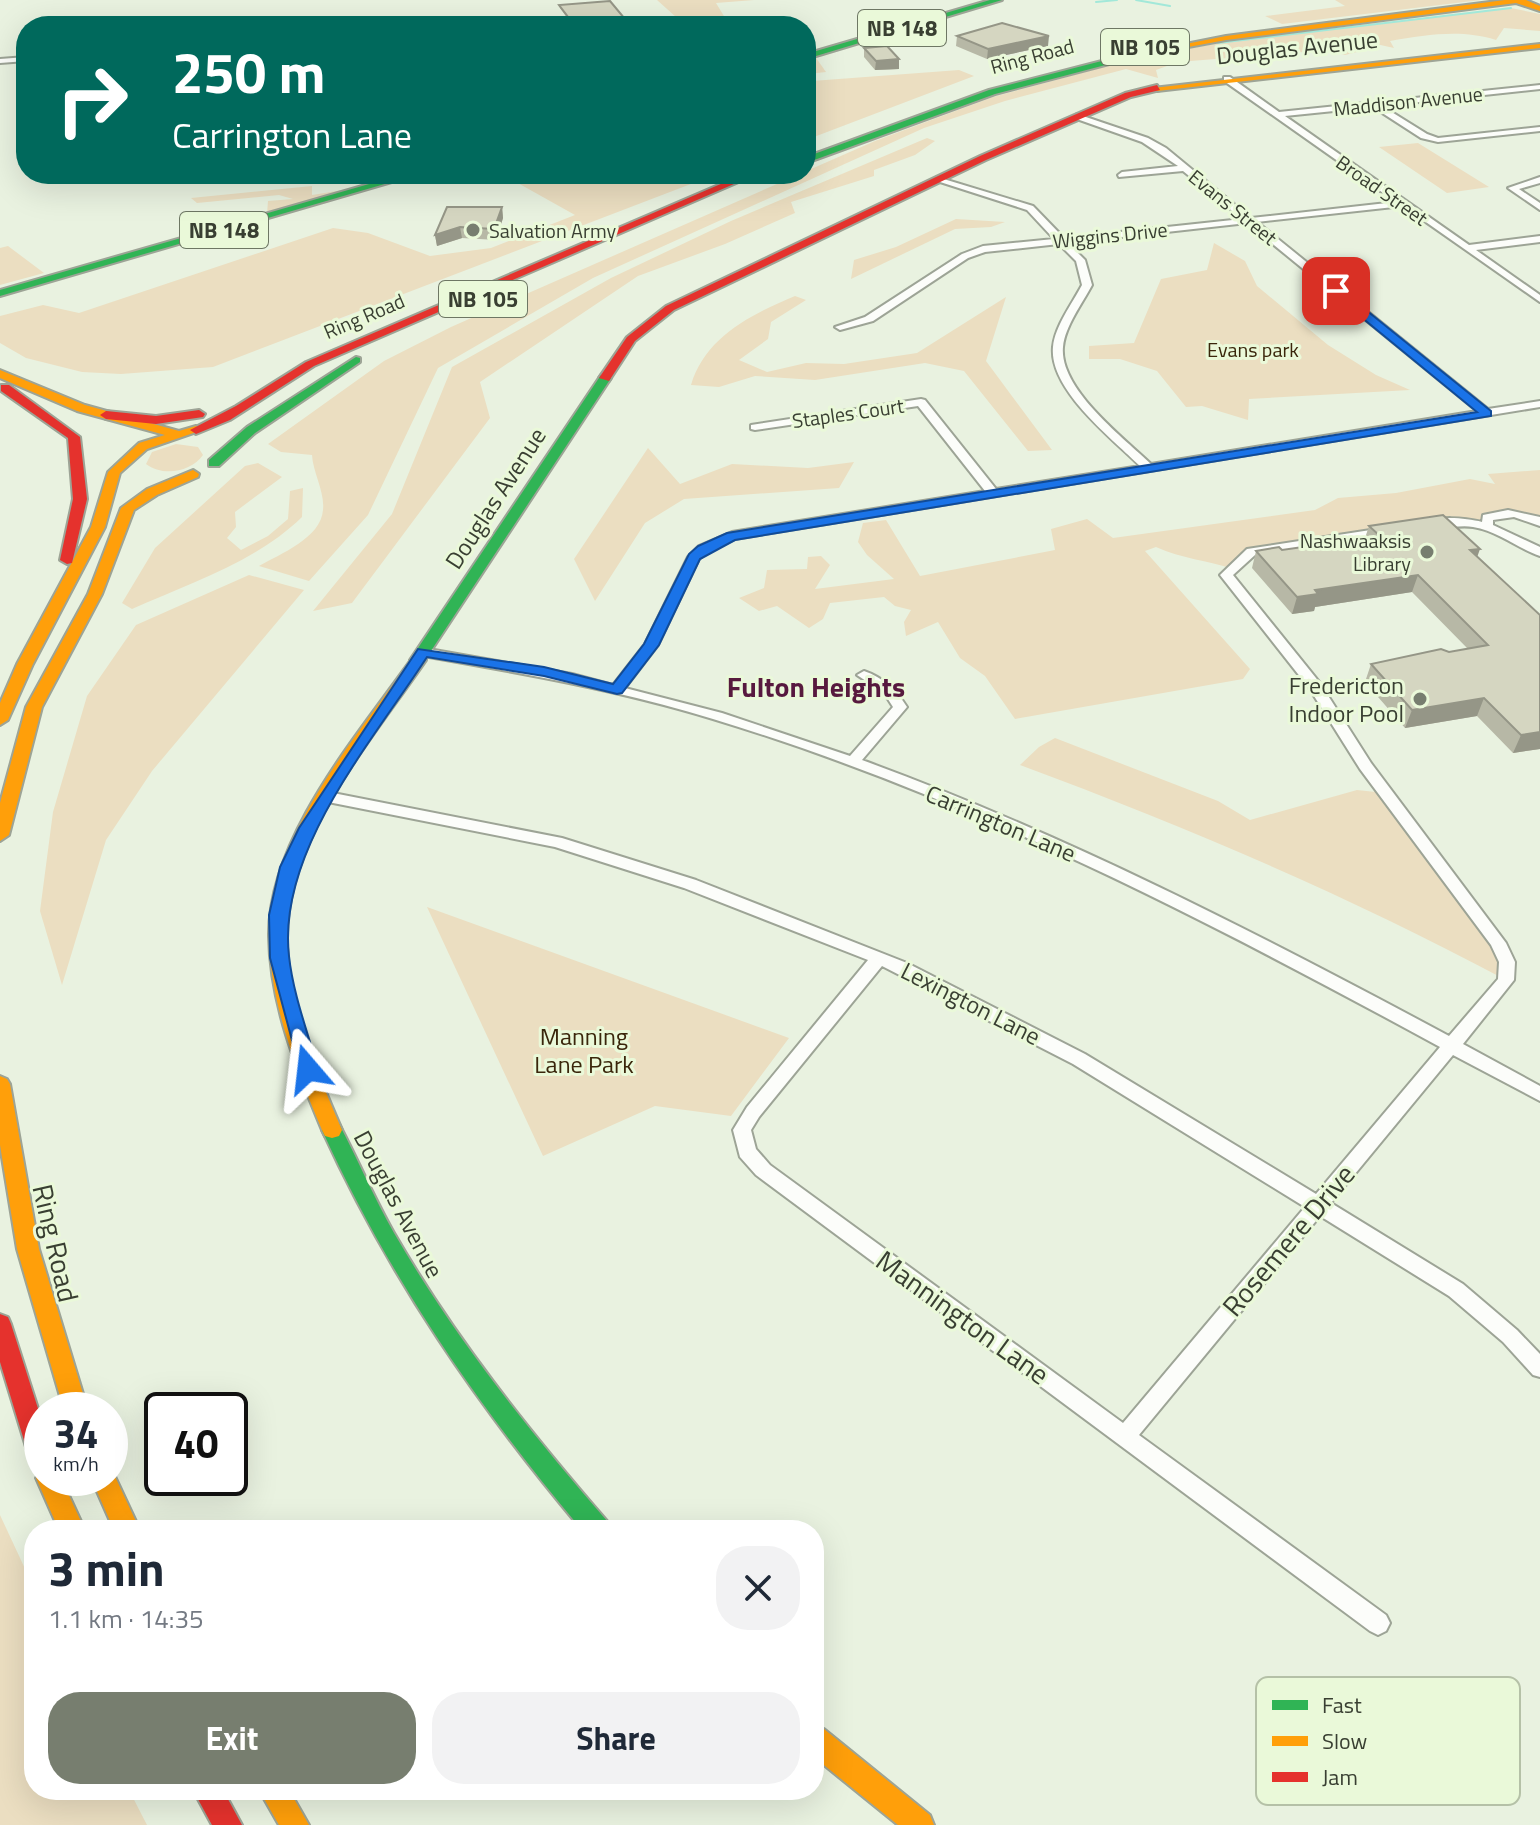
<!DOCTYPE html>
<html lang="en">
<head>
<meta charset="utf-8">
<style>
  :root { --surface:#fff; --page:#f2f2f3; --text:#1f2937; --muted:#747a83; --accent:#777e6f }
  body { margin:0; font-family:"Titillium Web",sans-serif; background:var(--page); color:var(--text); height:100vh; display:flex; flex-direction:column; font-size:30px; white-space:nowrap }
  * { box-sizing:border-box; margin:0 }
  p { font-size:26px; color:var(--muted) }
  .icon { flex:none; width:44px; height:44px; fill:none; stroke:currentColor; stroke-width:2; stroke-linecap:round; stroke-linejoin:round }
  .map { position:relative; flex:1; overflow:hidden }
  .panel { position:absolute; left:24px; top:1520px; width:800px; height:280px; display:flex; flex-direction:column; background:var(--surface); border-radius:32px; box-shadow:0 8px 32px #0002 }
  .panel>* { flex:none }
  .top-card { position:absolute; left:16px; top:16px; width:800px; height:168px; border-radius:32px; box-shadow:0 8px 32px #0002; background:#00695c; color:#fff; overflow:hidden }
  .speed { position:absolute; left:24px; top:1392px; display:flex; gap:16px; font-size:40px; font-weight:700; text-align:center }
  .speed>* { display:grid; place-content:center; width:104px; height:104px; border-radius:50%; background:var(--surface); box-shadow:0 8px 32px #0002; line-height:1 }
  .speed small { font-size:20px; font-weight:400 }
  .speed .limit { border:4px solid #111; border-radius:12px; background:#fff; color:#111 }
  .pin { position:absolute; display:grid; place-items:center; width:68px; height:68px; color:#fff; margin:-34px; border-radius:16px; box-shadow:0 4px 12px #0006 }
  .me { position:absolute; width:88px; margin:-44px; rotate:343deg; stroke-linejoin:round; filter:drop-shadow(0 0 6px #0008) }
  .turn { display:flex; align-items:center; gap:28px; height:168px; padding:0 24px; font-size:36px }
  .turn .icon { width:104px; height:104px; stroke-width:2.5 }
  .turn b { display:block; font-size:56px; line-height:68px }
  .round { display:grid; place-items:center; flex:none; width:84px; height:84px; border-radius:32px; background:var(--page) }
  .headline { display:flex; align-items:center; justify-content:space-between; height:136px; padding:0 24px }
  h1 { font-size:48px; font-weight:700; line-height:60px }
  .primary-button { display:flex; gap:16px; margin-top:auto; padding:16px 24px }
  .primary-button a { flex:1; height:92px; border-radius:32px; background:var(--accent); color:#fff; font-size:32px; font-weight:700; line-height:92px; text-align:center }
  .primary-button a+a { background:var(--page); color:var(--text) }
  .map>svg:first-child { display:block }
  .green { fill:#ebdec1 }
  .lines { fill:none; stroke-linecap:round; stroke-linejoin:round }
  .stream { stroke:#a2e8d9; stroke-width:2 }
  .street-casing { stroke:#9da496; stroke-width:4 }
  .fast-casing { stroke:#9da496; stroke-width:4 }
  .slow-casing { stroke:#9da496; stroke-width:4 }
  .jam-casing { stroke:#9da496; stroke-width:4 }
  .street { fill:#fcfdfa; fill-rule:evenodd }
  .fast { fill:#30b455; fill-rule:evenodd }
  .slow { fill:#ff9f0a; fill-rule:evenodd }
  .jam { fill:#e5322d; fill-rule:evenodd }
  .wall { fill:#b7b8a6 }
  .shaded-wall { fill:#959687 }
  .building { fill:#d5d6c1; stroke:#959687; stroke-width:2 }
  .route { fill:#1a73e8; stroke:#114b97; stroke-width:2 }
  .poi-dot { fill:#777e6f; stroke:#eaf9d9; stroke-width:3 }
  .labels { text-anchor:middle; dominant-baseline:central; stroke-width:6; stroke-linejoin:round; paint-order:stroke }
  .far-street-label { font-size:20px; fill:#393f32; stroke:#eaf9d9 }
  .far-poi-label { font-size:20px; fill:#393f32; stroke:#eaf9d9; text-anchor:start }
  .far-park-label { font-size:20px; fill:#3a260b; stroke:#eaf9d9 }
  .shield { fill:#eaf9d9; stroke:#6e7764; stroke-width:2 }
  .shield-label { font-size:22px; font-weight:bold; fill:#393f32 }
  .street-label { font-size:24px; fill:#393f32; stroke:#eaf9d9 }
  .poi-label { font-size:24px; fill:#393f32; stroke:#eaf9d9; text-anchor:end }
  .park-label { font-size:24px; fill:#3a260b; stroke:#eaf9d9 }
  .quarter-label { font-size:28px; font-weight:bold; fill:#571a3e; stroke:#eaf9d9 }
  .near-street-label { font-size:28px; fill:#393f32; stroke:#eaf9d9 }
  .key { fill:#eaf9d9; stroke:#b5c1a7; stroke-width:2 }
  .key-label { font-size:22px; fill:#393f32 }
</style>
</head>
<body>
<div class="map">
<svg width="1540" height="1825" viewBox="0 0 1540 1825">
  <rect width="100%" height="100%" fill="#e9f2e0"/>
  <path class="green" d="M657,0H754L716,3L730,26H686Z
    M1335,0H1481L1282,24L1265,16L1345,6Z
    M1511,8L1540,14V31L1504,28L1496,40C1460,29 1427,35 1390,41L1394,48L1367,42L1369,49L1345,55L1317,47L1304,52L1178,62L1156,70L1158,78L1126,69L1005,101L924,128L593,278L438,368L368,515L309,581L259,566C280,554 321,538 323,510C325,492 313,473 312,455L281,452L268,444L384,361L451,327L875,141L993,97L1130,60L1214,44Z
    M814,55L826,72L808,74L812,81L959,70L974,76L806,140V57Z
    M927,138L935,141L915,155L874,170V176L791,202L795,213L725,244L638,276L480,382L490,418L352,603L313,611L392,514L452,367L611,278L731,221Z
    M1418,143L1489,187L1447,193L1379,147Z
    M539,174H717L213,367L121,374L82,372L26,358L0,343V316L43,305L79,313L333,228L368,233L430,256L491,248L575,215L516,182Z
    M312,186V195L355,188L267,214L268,201L293,199L279,195L197,203L191,198Z
    M956,219L1005,222L991,227L955,229L851,279L854,260L896,247Z
    M1214,243L1245,261L1257,286L1328,345L1376,375L1410,390L1249,399L1248,420L1202,406L1186,407L1157,371L1120,359H1089V346L1134,343L1161,279L1207,270Z
    M8,246L44,273L0,285V248Z
    M795,296L806,300L771,322L768,339L739,360L767,372L806,363L844,364L917,353L1006,297L986,361L1052,450L1028,451L964,371L925,363L815,380L755,376L719,387L691,385C705,337 752,314 795,296Z
    M176,444L198,447L203,455C191,472 163,477 146,464L152,452Z
    M648,448L680,484L732,464L808,468L854,462L839,488L684,499L645,523L595,601L574,559Z
    M258,463L282,477L235,512L236,527L227,538L241,550L268,536L288,519L290,491L303,488L302,517C256,562 190,583 132,609L122,603L155,548L245,466Z
    M1540,470V522L1499,513L1488,524L1459,521L1251,552L1233,569C1207,560 1182,559 1156,547L1145,551L1250,669L1243,679L1015,719L985,676L960,658L938,622L906,636L904,622L911,610L895,606L884,597L830,603L823,619L809,628L777,606L759,611L739,598L764,588L767,570L807,569L808,557L821,556L830,565L815,589L894,579L867,555L858,542L863,523L886,520L920,576L1055,550L1051,529L1087,519L1113,538L1315,510L1338,498L1396,493L1470,479L1495,484L1488,474Z
    M249,575L304,590L152,771L106,840L62,985L40,911L53,812L87,696L136,625Z
    M1055,738L1218,801L1250,820L1357,790L1385,793L1498,943L1506,980C1349,896 1187,827 1020,765L1039,747Z
    M427,907L789,1038L731,1116L655,1106L543,1156Z
    M0,1515L34,1588V1790H129L147,1825H0Z"/>
  <g class="lines">
    <path class="stream" d="M1136,0L1170,6
      M1096,2L1117,0
      M1218,43L1511,8"/>
    <defs>
      <path id="street" d="M26,57V61L0,63V59Z
        M1224,77H1230L1279,112L1540,85V89L1382,106L1427,134L1438,138L1540,127V131L1438,142L1421,138L1373,107L1285,116L1469,245L1540,236V242L1476,250L1540,295V302L1403,206L1257,222L1488,409L1540,401V407L735,539L707,552L699,559L658,645L625,688L722,713L850,756L893,707L884,693L857,675L864,671C884,678 896,690 907,707L862,760C1065,834 1259,934 1449,1036L1498,979L1499,962L1491,945L1360,769L1309,688L1220,575L1247,549L1390,527L1392,530L1386,534L1255,555L1233,575L1320,683L1371,763L1506,943L1515,962L1514,980L1463,1044L1540,1086V1101L1453,1055L1331,1203L1463,1284L1517,1330L1540,1354V1377L1533,1375L1503,1342L1449,1296L1320,1216L1139,1435L1386,1615L1390,1623L1386,1631L1378,1635L1370,1631L756,1175L740,1157L733,1130L747,1107L868,960L684,888L555,847L328,802L321,797L328,792L562,838L696,880L907,963L1085,1054L1316,1194L1440,1047C1207,920 967,796 713,719C618,690 521,673 423,656L416,652L423,648L572,674L613,685L645,644L688,557L699,546L732,532L985,491L918,406L755,430L751,429V425L921,399L925,400L996,489L1140,466C1113,439 1049,390 1053,347C1055,326 1072,304 1082,285L1076,261L1059,244L985,252L968,258L873,321L840,330L835,327L865,317L962,254L983,246L1054,239L1027,210L937,181V177L1033,206L1064,238L1242,219L1183,171L1119,177L1118,175L1122,172L1178,166L1142,142L1074,118L1077,114L1148,138L1166,148L1251,218L1396,202L1224,81ZM1247,223L1477,411L1151,464C1124,438 1059,389 1063,347C1065,326 1082,304 1092,285L1085,260L1068,243ZM882,966L1073,1064L1305,1207L1123,1423L770,1165L756,1149L751,1130L759,1117Z
        M1540,177V183L1519,189L1540,203V210L1508,188Z
        M1508,510L1540,517V526L1514,517L1493,520V525L1540,547V556C1517,548 1498,531 1473,527C1458,524 1434,532 1422,524C1437,515 1465,518 1482,522L1483,515Z"/>
      <path id="fast" d="M990,0H1002L806,59V54Z
        M1129,54L1132,58L995,94L806,163V157L989,90Z
        M404,174H419L0,296V290Z
        M356,357L360,358V362L255,433L219,466H209V460L247,427Z
        M601,375L611,378L423,663H413L410,660Z
        M332,1122L339,1124C358,1160 374,1198 394,1233C454,1337 529,1431 607,1521L611,1530H582C477,1405 390,1279 322,1130L325,1124Z"/>
      <path id="slow" d="M1505,0H1526L1540,6V11L1516,3L1226,40L1129,58L1125,56L1226,36Z
        M1540,44V48L1157,91L1153,88Z
        M0,370L85,405L179,431L196,426L202,430L147,449L120,473L105,527L33,664L8,720L0,725V703L17,664L91,527L108,472L139,443L165,435L77,411L0,378Z
        M193,470L199,474L198,477L157,495L134,510L102,594L42,707L9,835L0,841V803L26,707L88,594L121,508L147,489Z
        M418,655L426,660C372,739 290,834 287,932C285,1001 316,1069 342,1130L339,1136L332,1138L325,1136L322,1130C296,1068 270,1004 269,936C268,837 359,734 413,657Z
        M0,1076L7,1079L10,1084L39,1249L88,1410H64L17,1249L0,1145Z
        M42,1469V1478H61L85,1530H59L36,1478Z
        M110,1469L112,1470L140,1530H114L91,1478H110Z
        M814,1725L824,1729L930,1815L934,1825H898L814,1757Z
        M259,1790H289L309,1825H279Z"/>
      <path id="jam" d="M1157,85L1160,90L1131,97L986,160L674,310L635,341L609,381L599,378L627,337L666,306L980,156L1125,93Z
        M744,174H757L314,366L230,420L196,434L190,430L236,406L306,362Z
        M1,385H9L80,437L87,499L72,563L67,564L60,560L73,499L68,438L1,391Z
        M199,410L205,414L203,417L156,424L106,419L100,415L106,411L156,416Z
        M0,1314L8,1317L11,1324L42,1421V1471L33,1468L30,1460L0,1362Z
        M193,1790H223L242,1825H212Z"/>
    </defs>
    <use href="#street" class="street-casing"/>
    <use href="#fast" class="fast-casing"/>
    <use href="#slow" class="slow-casing"/>
    <use href="#jam" class="jam-casing"/>
    <use href="#street" class="street"/>
    <use href="#fast" class="fast"/>
    <use href="#slow" class="slow"/>
    <use href="#jam" class="jam"/>
  </g>
  <path class="wall" d="M610,1L630,26H573L560,8L559,5Z
    M957,36L1048,46L987,59L956,46Z
    M864,48L899,69L875,70L864,57Z
    M502,207L503,218L496,240L462,238L437,246L435,235Z
    M1369,526L1477,557L1540,615V749L1513,753L1477,716L1405,728L1365,682L1371,664L1468,649L1412,592L1315,607L1314,611L1292,614L1252,568L1256,551L1282,550L1365,538Z"/>
  <path class="shaded-wall" d="M1049,36L1048,46L987,59L988,49Z
    M899,59V69L875,70L876,61Z
    M502,207L503,218L496,240L494,229Z
    M460,227L462,238L437,246L435,235Z
    M1480,549L1474,566L1470,550Z
    M1418,575L1412,592L1315,607L1314,611L1292,614L1297,597L1315,590Z
    M1484,698L1477,716L1405,728L1412,710Z
    M1540,732V749L1513,753L1521,735Z"/>
  <path class="building" d="M610,1L630,25L575,26L559,5Z
    M539,23L541,26H505Z
    M1002,23L1049,36L988,49L957,36Z
    M887,46L899,59L876,61L864,48Z
    M447,207H502L494,229L460,227L435,235Z
    M1443,515L1480,549L1470,550L1540,615V732L1521,735L1484,698L1412,710L1371,664L1441,649L1449,652L1488,645L1418,575L1315,590L1318,594L1297,597L1256,551L1279,547L1282,550L1380,536L1369,526Z"/>
  <path class="route" d="M1333,289H1340L1491,411V416L735,540L700,559L659,645L622,693L617,694L544,676L427,657C372,742 277,851 289,956C293,994 308,1033 318,1069L308,1077L301,1074L270,958L269,915L280,867L299,828L418,649L544,667L613,684L644,644L689,554L698,546L727,533L1477,412L1333,294Z"/>
  <g class="poi-dot">
    <circle cx="473" cy="230" r="8"/>
    <circle cx="1427" cy="552" r="8"/>
    <circle cx="1420" cy="699" r="8"/>
  </g>
  <g class="labels">
    <g class="far-street-label">
      <text transform="translate(1032 56) rotate(-15)">Ring Road</text>
      <text transform="translate(1408 101) rotate(-6)">Maddison Avenue</text>
      <text transform="translate(1382 190) rotate(35)">Broad Street</text>
      <text transform="translate(1233 207) rotate(39)">Evans Street</text>
      <text transform="translate(1110 235) rotate(-6)">Wiggins Drive</text>
      <text transform="translate(364 316) rotate(-23)">Ring Road</text>
      <text transform="translate(848 413) rotate(-8)">Staples Court</text>
    </g>
    <g class="far-poi-label">
      <text x="489" y="230">Salvation Army</text>
      <text x="1411" y="540" text-anchor="end">Nashwaaksis<tspan x="1411" dy="23">Library</tspan></text>
    </g>
    <g class="far-park-label">
      <text x="1253" y="349">Evans park</text>
    </g>
    <g class="shield">
      <rect x="858" y="10" width="88" height="36" rx="6"/>
      <rect x="1101" y="29" width="88" height="36" rx="6"/>
      <rect x="180" y="212" width="88" height="36" rx="6"/>
      <rect x="439" y="281" width="88" height="36" rx="6"/>
    </g>
    <g class="shield-label">
      <text x="902" y="28">NB 148</text>
      <text x="1145" y="47">NB 105</text>
      <text x="224" y="230">NB 148</text>
      <text x="483" y="299">NB 105</text>
    </g>
    <g class="street-label">
      <text transform="translate(1297 47) rotate(-6)">Douglas Avenue</text>
      <text transform="translate(495 498) rotate(-57)">Douglas Avenue</text>
      <text transform="translate(1001 823) rotate(23)">Carrington Lane</text>
      <text transform="translate(971 1003) rotate(27)">Lexington Lane</text>
      <text transform="translate(399 1204) rotate(62)">Douglas Avenue</text>
    </g>
    <g class="poi-label">
      <text x="1404" y="685">Fredericton<tspan x="1404" dy="28">Indoor Pool</tspan></text>
    </g>
    <g class="park-label">
      <text x="584" y="1036">Manning<tspan x="584" dy="28">Lane Park</tspan></text>
    </g>
    <g class="quarter-label">
      <text x="816" y="686">Fulton Heights</text>
    </g>
    <g class="near-street-label">
      <text transform="translate(1288 1240) rotate(-50)">Rosemere Drive</text>
      <text transform="translate(56 1243) rotate(77)">Ring Road</text>
      <text transform="translate(963 1317) rotate(36)">Mannington Lane</text>
    </g>
  </g>
  <rect x="1256" y="1677" width="264" height="128" rx="12" class="key"/>
  <rect x="1272" y="1700" width="36" height="10" fill="#30b455"/>
  <rect x="1272" y="1736" width="36" height="10" fill="#ff9f0a"/>
  <rect x="1272" y="1772" width="36" height="10" fill="#e5322d"/>
  <g class="key-label">
    <text x="1322" y="1713">Fast</text>
    <text x="1322" y="1749">Slow</text>
    <text x="1322" y="1785">Jam</text>
  </g>
</svg>
<div class="speed"><div>34<small>km/h</small></div><div class="limit">40</div></div>
<div class="pin" style="left:1336px;top:291px;background:#d93025"><svg class="icon" aria-label="arrive" viewBox="0 0 24 24"><path d="M6 21V4h12l-3 4 3 4H6"/></svg></div>
<svg class="me" style="left:308px;top:1069px" viewBox="-20 -20 40 40"><path d="M0-17L14 15 0 8-14 15z" fill="#1a73e8" stroke="#fff" stroke-width="4"/></svg>
<div class="top-card">
<div class="turn"><svg class="icon" aria-label="right" viewBox="0 0 24 24"><path d="M7 20v-9h11M14 6l5 5-5 5"/></svg><div><b>250 m</b>Carrington Lane</div></div>
</div>
<section class="panel">
<div class="headline"><div><h1>3 min</h1><p>1.1 km · 14:35</p></div><a class="round"><svg class="icon" aria-label="close" viewBox="0 0 24 24"><path d="M6 6l12 12M18 6L6 18"/></svg></a></div>
<div class="primary-button"><a>Exit</a><a>Share</a></div>
</section>
</div>
</body>
</html>
